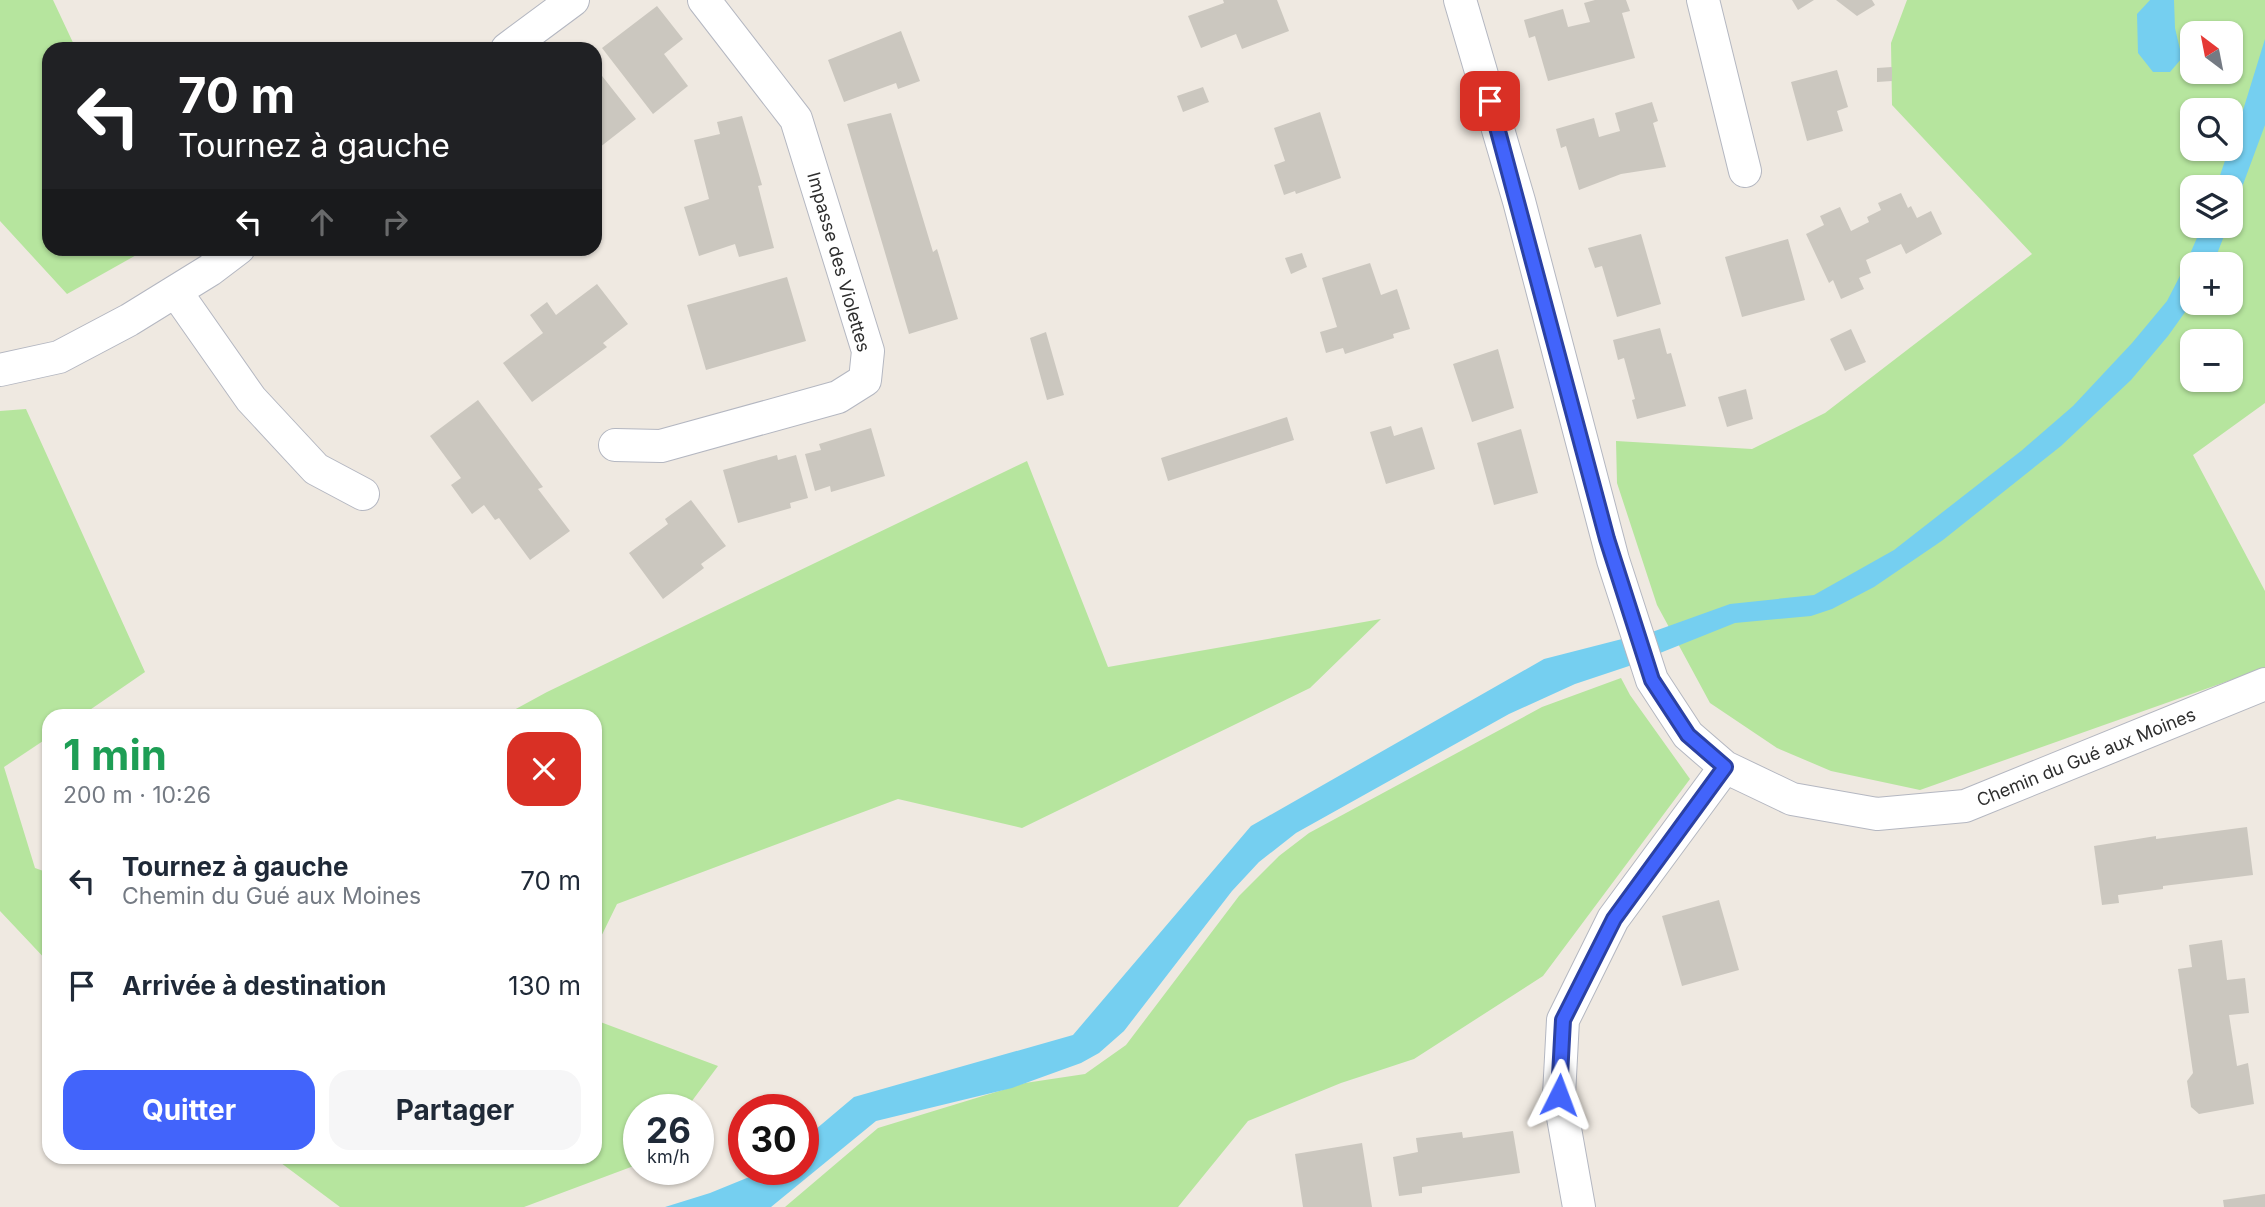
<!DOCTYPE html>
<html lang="fr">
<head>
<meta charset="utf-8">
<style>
  :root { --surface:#fff; --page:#f6f6f7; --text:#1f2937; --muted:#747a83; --accent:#4264fb }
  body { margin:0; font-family:Inter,sans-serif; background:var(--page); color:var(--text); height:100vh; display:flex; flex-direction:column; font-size:26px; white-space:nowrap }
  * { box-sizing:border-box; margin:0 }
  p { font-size:23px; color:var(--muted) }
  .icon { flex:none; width:38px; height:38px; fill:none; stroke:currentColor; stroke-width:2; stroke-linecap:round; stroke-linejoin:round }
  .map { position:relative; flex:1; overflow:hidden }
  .drawer { position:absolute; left:42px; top:709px; width:560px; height:455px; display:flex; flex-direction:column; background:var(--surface); border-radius:21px; box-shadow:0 2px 5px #0004 }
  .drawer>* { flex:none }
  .guide { position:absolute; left:42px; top:42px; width:560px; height:214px; border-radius:21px; box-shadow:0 2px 5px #0004; background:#202124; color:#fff; overflow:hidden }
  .needle { width:46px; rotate:328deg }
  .fabs { position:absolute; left:2180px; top:21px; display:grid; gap:14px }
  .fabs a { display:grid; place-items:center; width:63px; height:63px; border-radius:14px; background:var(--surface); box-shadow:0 2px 5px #0004; font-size:35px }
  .speed { position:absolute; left:623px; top:1094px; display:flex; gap:14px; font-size:35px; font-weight:700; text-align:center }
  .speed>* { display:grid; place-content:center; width:91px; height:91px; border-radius:50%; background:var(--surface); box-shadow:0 2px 5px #0004; line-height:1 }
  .speed small { font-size:18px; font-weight:400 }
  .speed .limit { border:10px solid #d22; background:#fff; color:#111 }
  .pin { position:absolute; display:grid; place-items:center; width:60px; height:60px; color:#fff; margin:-30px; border-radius:14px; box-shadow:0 4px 10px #0006 }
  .me { position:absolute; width:77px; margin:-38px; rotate:3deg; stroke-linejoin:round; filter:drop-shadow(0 0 5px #0008) }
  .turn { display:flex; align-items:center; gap:24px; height:147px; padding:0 21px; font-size:32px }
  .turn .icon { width:91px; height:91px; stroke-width:2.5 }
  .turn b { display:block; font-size:49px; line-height:60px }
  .lanes { display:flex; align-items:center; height:66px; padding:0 21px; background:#0003; justify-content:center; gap:35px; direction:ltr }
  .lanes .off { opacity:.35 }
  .round { display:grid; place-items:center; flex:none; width:74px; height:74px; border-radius:21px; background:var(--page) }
  .overview { display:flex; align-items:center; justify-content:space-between; height:119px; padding:0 21px }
  h1 { font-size:42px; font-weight:700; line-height:52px; color:#1e9e55 }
  .button { display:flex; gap:14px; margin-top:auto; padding:14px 21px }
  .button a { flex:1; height:80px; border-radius:21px; background:var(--accent); color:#fff; font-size:28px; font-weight:700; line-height:80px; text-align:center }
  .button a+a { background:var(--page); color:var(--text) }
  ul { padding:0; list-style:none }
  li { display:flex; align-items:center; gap:21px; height:105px; padding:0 21px }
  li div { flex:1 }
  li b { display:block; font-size:26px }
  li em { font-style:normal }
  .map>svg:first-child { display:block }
  .green { fill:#b6e59e; fill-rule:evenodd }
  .water { fill:#75cff0 }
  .building { fill:#cbc7bf }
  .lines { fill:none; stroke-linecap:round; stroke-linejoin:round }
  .minor-casing { stroke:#b4b7c1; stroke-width:34 }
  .minor { stroke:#fff; stroke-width:32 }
  .route-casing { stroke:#2b41a3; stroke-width:18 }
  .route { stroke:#4264fb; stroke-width:12 }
  .labels { text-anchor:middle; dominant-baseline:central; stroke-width:6; stroke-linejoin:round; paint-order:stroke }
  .street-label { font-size:18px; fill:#2e2e2e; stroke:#fff }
</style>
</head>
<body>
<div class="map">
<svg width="2265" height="1207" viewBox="0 0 2265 1207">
  <rect width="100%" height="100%" fill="#efe9e1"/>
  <path class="green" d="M0,0H53L76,49H49V248L147,249L67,294L0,221Z
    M1907,0H2265V403L2193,455L2265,591V668L1920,790L1831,771L1777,748L1710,703L1657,605L1617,483L1616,441L1752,449L1825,413L2032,254L1892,105L1891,43ZM2193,33H2231V72H2193ZM2193,110H2231V149H2193ZM2193,187H2231V226H2193ZM2193,264H2231V303H2193ZM2193,341H2231V380H2193Z
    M26,409L145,672L81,716H49V737L4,767L35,868L49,873V963L0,911V411Z
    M1027,461L1108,667L1381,619L1310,688L1022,828L898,799L617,904L595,949V716H503L547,692Z
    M1621,678L1630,695L1690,779L1543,976L1414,1059L1341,1083L1248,1121L1178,1207H785L878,1128L1025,1083L1085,1074L1126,1045L1239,896L1279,856L1309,833L1542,707Z
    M595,1020L718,1066L686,1109L639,1110V1164L524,1207H340L273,1157H595Z"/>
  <path class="water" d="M2150,0H2174L2175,28L2182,58L2170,72H2153L2138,53L2137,14Z
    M2265,39V125L2231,217V187H2216L2229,149H2231Z
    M2202,226H2228L2213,264H2193V301L2168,336L2131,380L2061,446L1943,540L1874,587L1832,609L1811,616L1735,623L1660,653L1652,632L1730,604L1814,595L1894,550L2021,451L2073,406L2132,343L2167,301L2184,268Z
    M1622,639L1632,665L1575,684L1509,714L1296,833L1259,862L1232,891L1124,1031L1099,1053L1081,1063L1012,1088L876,1121L771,1207H665L710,1193L769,1169H803V1140L854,1097L1073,1035L1251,826L1544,659Z"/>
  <path class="building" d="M1223,0H1277L1289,31L1242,49L1236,34L1201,48L1188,16L1224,3Z
    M1595,0H1626L1630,11L1622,13L1635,58L1548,81L1535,36L1529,38L1524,20L1563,9L1568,27L1590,22L1584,3Z
    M1792,0H1814L1798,10Z
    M1836,0H1872L1875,5L1857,16Z
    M657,6L683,39L664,54L688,86L653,114L602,48Z
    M901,31L920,81L898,89L896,83L844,102L828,60Z
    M595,67L636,119L595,151Z
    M1892,67V81L1877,82V68Z
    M1837,70L1848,107L1837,111L1843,131L1807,141L1791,82Z
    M1203,87L1209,102L1183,112L1177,96Z
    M1652,102L1658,121L1653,123L1666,167L1621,174L1579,190L1566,146L1561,148L1556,129L1594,118L1599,137L1620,131L1615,113Z
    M1320,112L1341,178L1296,194L1295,191L1284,195L1274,165L1285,161L1274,128Z
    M891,113L933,252L937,249L958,319L909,334L847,124Z
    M742,116L762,185L758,186L774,248L739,257L735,244L699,256L684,207L709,199L694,140L720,134L717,122Z
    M1901,193L1908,208L1911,206L1917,218L1931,211L1942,234L1906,254L1901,244L1866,260L1871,273L1859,278L1864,289L1841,299L1833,280L1829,283L1806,234L1824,225L1820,216L1840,207L1851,231L1869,222L1867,217L1881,210L1878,203Z
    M1641,234L1661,304L1617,317L1602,266L1595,268L1588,248Z
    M1788,239L1805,300L1742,317L1725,257Z
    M1302,253L1307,267L1291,274L1285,258Z
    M1370,263L1381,295L1397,289L1410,329L1393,334L1394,338L1345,354L1343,348L1326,353L1320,332L1337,327L1322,278Z
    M787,277L806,341L706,370L687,305Z
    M597,284L628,324L603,343L607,347L532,402L503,363L543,333L530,315L547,302L556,315Z
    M1660,328L1667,354L1671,353L1686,406L1637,419L1632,400L1635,399L1624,358L1618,360L1613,340Z
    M1851,329L1866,362L1845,371L1830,339Z
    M1046,332L1064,395L1047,400L1030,338Z
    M1498,349L1514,408L1472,422L1453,364Z
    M1746,389L1753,419L1727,427L1718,397Z
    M478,400L543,487L538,489L570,531L530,560L499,518L495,520L484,505L472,514L451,485L461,478L430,436Z
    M1287,417L1294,440L1168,481L1161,458Z
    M1391,426L1394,436L1422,427L1435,469L1386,484L1370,432Z
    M871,428L885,476L831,492L830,486L815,491L805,454L821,450L819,444Z
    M1521,429L1538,493L1494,505L1477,443Z
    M777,455L778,460L796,455L808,498L790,503L791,508L738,523L723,470Z
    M691,500L726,546L701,564L704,568L663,599L629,553L668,524L665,519Z
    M2247,827L2253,875L2163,886V889L2118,895L2119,903L2102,905L2094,846L2156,836V839Z
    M1719,900L1739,970L1682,986L1662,916Z
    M2222,940L2227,980L2245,978L2249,1013L2229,1015L2237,1066L2248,1063L2254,1104L2199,1114L2191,1107L2187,1081L2193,1073L2178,969L2192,967L2189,945Z
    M1513,1131L1520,1173L1422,1187V1193L1399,1196L1393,1157L1418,1152L1416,1138L1462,1132L1463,1138Z
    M1362,1143L1372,1207H1303L1295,1154Z
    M2265,1194V1207H2224L2223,1200Z"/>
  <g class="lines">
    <defs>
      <path id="minor" d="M1460,0L1519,201L1613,560L1652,680L1688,735L1725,767L1792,799L1877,814L1965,806L2265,684
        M1703,0L1745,171
        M507,49L573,0
        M176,292L251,399L316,469L363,494
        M0,370L59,357L129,320L210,270L239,248
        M615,445L661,446L838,397L865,380L868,351L796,119L704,0
        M1579,1207L1559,1095L1563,1020L1613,919L1725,767"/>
    </defs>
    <use href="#minor" class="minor-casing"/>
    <use href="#minor" class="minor"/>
  </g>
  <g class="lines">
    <defs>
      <path id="route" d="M1490,101L1607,539L1652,680L1688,735L1725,767L1614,919L1563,1020L1559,1095"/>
    </defs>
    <use href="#route" class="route-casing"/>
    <use href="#route" class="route"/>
  </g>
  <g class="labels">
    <g class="street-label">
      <text transform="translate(839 262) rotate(74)">Impasse des Violettes</text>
      <text transform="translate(2086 757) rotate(-22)">Chemin du Gué aux Moines</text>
    </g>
  </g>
</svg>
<div class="fabs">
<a><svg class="needle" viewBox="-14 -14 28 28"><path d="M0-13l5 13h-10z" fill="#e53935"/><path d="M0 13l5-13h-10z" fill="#747a83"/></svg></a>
<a><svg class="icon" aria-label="search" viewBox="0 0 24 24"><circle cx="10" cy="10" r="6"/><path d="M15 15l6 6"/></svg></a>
<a><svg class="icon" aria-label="layers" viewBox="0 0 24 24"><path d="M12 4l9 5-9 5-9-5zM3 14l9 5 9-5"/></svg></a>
<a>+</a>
<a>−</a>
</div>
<div class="speed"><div>26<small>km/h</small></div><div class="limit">30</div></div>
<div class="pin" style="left:1490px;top:101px;background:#d93025"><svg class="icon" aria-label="arrive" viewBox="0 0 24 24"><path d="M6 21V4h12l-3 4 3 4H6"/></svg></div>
<svg class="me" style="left:1559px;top:1095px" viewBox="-20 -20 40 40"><path d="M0-17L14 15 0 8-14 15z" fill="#4264fb" stroke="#fff" stroke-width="4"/></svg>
<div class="guide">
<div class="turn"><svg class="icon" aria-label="left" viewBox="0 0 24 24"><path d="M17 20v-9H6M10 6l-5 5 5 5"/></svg><div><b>70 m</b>Tournez à gauche</div></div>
<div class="lanes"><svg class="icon" aria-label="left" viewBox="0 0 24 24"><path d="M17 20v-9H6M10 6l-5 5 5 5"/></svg><svg class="icon off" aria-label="ahead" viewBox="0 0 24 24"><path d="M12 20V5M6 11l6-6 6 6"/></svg><svg class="icon off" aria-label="right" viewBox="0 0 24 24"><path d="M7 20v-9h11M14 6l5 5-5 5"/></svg></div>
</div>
<section class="drawer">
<div class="overview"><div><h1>1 min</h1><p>200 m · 10:26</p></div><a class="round" style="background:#d93025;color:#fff"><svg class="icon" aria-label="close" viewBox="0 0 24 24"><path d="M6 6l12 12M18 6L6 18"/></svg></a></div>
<ul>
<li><svg class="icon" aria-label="left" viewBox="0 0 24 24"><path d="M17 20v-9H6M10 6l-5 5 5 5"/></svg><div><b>Tournez à gauche</b><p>Chemin du Gué aux Moines</p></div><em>70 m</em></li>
<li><svg class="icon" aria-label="arrive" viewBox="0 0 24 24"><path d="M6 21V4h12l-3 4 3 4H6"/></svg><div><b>Arrivée à destination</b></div><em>130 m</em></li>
</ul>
<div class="button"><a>Quitter</a><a>Partager</a></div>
</section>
</div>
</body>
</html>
